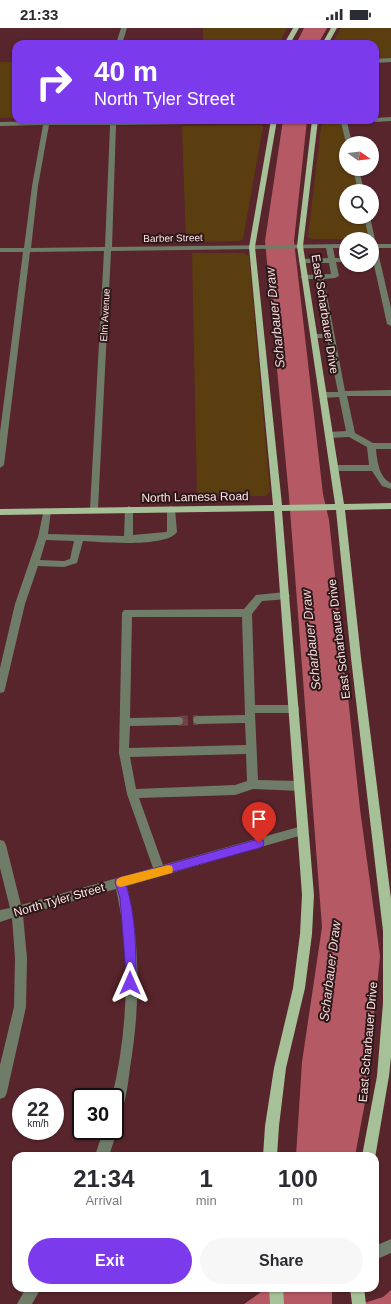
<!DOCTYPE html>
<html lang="en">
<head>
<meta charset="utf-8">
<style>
  :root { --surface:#fff; --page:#f7f7f7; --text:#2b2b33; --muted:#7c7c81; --accent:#7c3aed }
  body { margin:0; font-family:Helvetica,sans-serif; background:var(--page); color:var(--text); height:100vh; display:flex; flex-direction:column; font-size:15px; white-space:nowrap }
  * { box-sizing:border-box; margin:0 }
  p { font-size:13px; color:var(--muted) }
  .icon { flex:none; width:22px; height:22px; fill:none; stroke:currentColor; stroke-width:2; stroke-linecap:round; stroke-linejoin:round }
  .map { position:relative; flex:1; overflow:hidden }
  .details { position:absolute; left:12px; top:1124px; width:367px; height:140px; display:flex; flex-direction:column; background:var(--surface); border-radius:12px; box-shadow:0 1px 3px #0004 }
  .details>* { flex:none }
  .banner { position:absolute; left:12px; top:12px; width:367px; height:84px; border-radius:12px; box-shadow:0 1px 3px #0004; background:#7c3aed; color:#fff; overflow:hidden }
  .needle { width:26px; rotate:104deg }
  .tools { position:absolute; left:339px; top:108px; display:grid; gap:8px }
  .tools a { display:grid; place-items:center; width:40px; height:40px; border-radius:50%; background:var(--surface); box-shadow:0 1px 3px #0004; font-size:20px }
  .speed { position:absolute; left:12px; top:1060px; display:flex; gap:8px; font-size:20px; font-weight:700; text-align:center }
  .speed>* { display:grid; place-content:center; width:52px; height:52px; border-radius:50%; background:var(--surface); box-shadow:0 1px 3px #0004; line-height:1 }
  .speed small { font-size:10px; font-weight:400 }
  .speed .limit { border:2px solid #111; border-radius:6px; background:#fff; color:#111 }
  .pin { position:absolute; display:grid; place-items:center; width:34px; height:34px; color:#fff; margin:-41px -17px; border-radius:50% 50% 50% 0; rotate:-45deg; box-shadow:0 0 4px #0007 }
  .pin .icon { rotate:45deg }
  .me { position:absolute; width:44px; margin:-22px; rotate:0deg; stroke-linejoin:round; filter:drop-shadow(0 0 3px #0008) }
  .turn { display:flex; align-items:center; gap:14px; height:84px; padding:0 16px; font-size:18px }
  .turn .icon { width:52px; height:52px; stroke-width:2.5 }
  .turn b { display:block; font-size:28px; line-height:34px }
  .eta { display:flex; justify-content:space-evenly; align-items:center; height:68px; text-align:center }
  .eta b { font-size:24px; font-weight:700; line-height:28px }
  .button { display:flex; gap:8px; margin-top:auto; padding:8px 16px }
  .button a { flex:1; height:46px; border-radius:24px; background:var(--accent); color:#fff; font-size:16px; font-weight:700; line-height:46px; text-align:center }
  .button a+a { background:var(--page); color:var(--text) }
  .status { display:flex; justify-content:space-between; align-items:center; height:28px; padding:0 20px; background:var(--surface); direction:ltr }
  .status svg { height:11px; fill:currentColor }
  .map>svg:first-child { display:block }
  .green { fill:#5a3e10 }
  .water { fill:#b55964 }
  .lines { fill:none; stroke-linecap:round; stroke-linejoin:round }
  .minor-tunnel { stroke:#704247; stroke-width:10; stroke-dasharray:10 5; stroke-linecap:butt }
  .minor { fill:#6f7c68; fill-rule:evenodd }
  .major { fill:#a6c098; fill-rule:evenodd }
  .route { fill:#7c3aed; stroke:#51269a }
  .slow { fill:#f59e0b }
  .labels { text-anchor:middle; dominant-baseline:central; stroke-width:4; stroke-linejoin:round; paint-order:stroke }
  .far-street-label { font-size:10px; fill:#fde3e4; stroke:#2e1719 }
  .street-label { font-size:12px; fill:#fde3e4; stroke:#2e1719 }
  .water-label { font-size:13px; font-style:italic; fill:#f0d6d7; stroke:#2e1719 }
</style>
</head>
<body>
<div class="status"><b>21:33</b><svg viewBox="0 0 49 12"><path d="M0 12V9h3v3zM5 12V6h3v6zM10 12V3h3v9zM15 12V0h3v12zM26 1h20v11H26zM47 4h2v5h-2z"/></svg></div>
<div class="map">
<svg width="391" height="1276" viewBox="0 0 391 1276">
  <rect width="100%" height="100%" fill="#57252b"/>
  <path class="green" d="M203,0H287L279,16H132L133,12H203Z
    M341,0H391V31H375V16H332Z
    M0,34H16V90H0Z
    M324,96H343L346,115V141H353L358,163H346V189H364L369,211H313L308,209L321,98Z
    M261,97L263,99L243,211L239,213L186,214L182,98Z
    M192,225H243L249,228L270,464L266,468H197Z"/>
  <path class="water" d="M304,0H327L318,16H296Z
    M283,92H307L294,213L323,466L329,492L360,781L380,928L366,1069L355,1128H296L302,1034L322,899L289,469L265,213Z
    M267,1260H332V1276H244Z
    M391,1262V1276H361L383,1269Z"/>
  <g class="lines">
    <path class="minor-tunnel" d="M178,693L198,692"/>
    <path class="minor" d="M121,0H127L122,16H116Z
      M391,30V34L375,35V31Z
      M391,89V93L375,94L372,92H375V90Z
      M110,92H364L361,94H347L352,115H346L341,94L116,97L112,219L346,216V220H333L335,230H346V234H336L339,248L335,250L324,251L345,363L391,362V368H347L355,405L373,415H391V421H376C377,432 379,450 391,455V461L382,458L372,443H334L330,440L334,437H369L367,419L349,409L329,410L325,407L329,404L346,403L339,369L323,370L319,367L323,364H338L327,310H314L310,308L314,306H326L317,251H304L300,249L304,247L331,246L329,235H302L298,233L302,231L328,230L326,220L111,223L98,481L94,484L90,481L104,223L30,224L4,437L0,440V404L23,224H0V220H24L32,158L43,97L0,98V94ZM49,97H110L105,219L31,220L38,158Z
      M353,141H359L364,163H358Z
      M364,189H370L376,216H391V220H377L391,280V298L387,296L372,228V211H369Z
      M129,478L133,481V507L166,504L167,503V481L171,478L175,481L177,504C166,520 102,514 83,513L77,535L64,539L38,538L25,576L5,661L4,664L0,665V640L15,576L38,509L44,481H50L51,483L48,506L124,508L125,481ZM46,512L74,513L70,531L64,533L40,532Z
      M285,564L288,565L290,568L288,571L262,573L252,586L255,677H294L298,678L299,681L298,684L294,685H255L258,752L300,753L304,755L305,758L304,761L300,763L253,761L235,767L139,770L163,837L302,798L306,800L308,803L306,806L127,858C141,917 140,980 130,1040C128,1056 126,1073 120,1088L115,1090V1069H112C128,1002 131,928 116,861L23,887L27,930L26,979L7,1064L5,1069L0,1071V1037L14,979L15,930L12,890L0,894V882L10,880L0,840V812L4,813L6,817L21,877L153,840L127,766L119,725L122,585L124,582L244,581L256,567ZM132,589H242L245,687L198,688L194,689L193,692L194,695L198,696L245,695L246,717L129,720L130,698L178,697L182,696L183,693L182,690L178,689L130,690ZM246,726L247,753L235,757L136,761L130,729Z
      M115,1099L117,1103L109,1128H95L103,1103H115Z
      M391,1211V1225L375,1232V1218Z
      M26,1260H41L32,1276H17Z"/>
    <path class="major" d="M293,0H299L290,16H284Z
      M331,0H337L328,16H322Z
      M271,92H277L255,219L282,477L335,476L297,218L312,92H318L303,218L344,476L391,475V481L345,482L361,630L391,871V1029L389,1048L375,1130V1128H362L377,1048L383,975V903L351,630L336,482L282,483L314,867L312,906L305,960L286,1040L279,1098L277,1128H263L265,1098L274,1040L293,960L300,906L302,867L274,483L0,487V481L273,477L249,219Z
      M269,1260H283L284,1276H270Z
      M350,1260H364L366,1276H352Z"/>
  </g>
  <path class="route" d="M259,811L263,812L264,815L263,818L259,820L126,857C136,888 136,922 136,955L134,958L130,960L127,958L120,870L115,854L116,851Z"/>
  <path class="slow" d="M168,837L172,838L173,842L172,845L168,846L121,859L117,858L116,854L117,851L121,849Z"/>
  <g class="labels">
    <g class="far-street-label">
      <text transform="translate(173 210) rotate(-1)">Barber Street</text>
      <text transform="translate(105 287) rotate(-87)">Elm Avenue</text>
    </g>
    <g class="street-label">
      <text transform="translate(325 286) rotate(81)">East Scharbauer Drive</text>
      <text transform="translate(195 469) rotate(-1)">North Lamesa Road</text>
      <text transform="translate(339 611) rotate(-97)">East Scharbauer Drive</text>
      <text transform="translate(59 872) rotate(-16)">North Tyler Street</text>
      <text transform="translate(368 1014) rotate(-85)">East Scharbauer Drive</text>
    </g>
    <g class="water-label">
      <text transform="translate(275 290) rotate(-96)">Scharbauer Draw</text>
      <text transform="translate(311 612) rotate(-96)">Scharbauer Draw</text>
      <text transform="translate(330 943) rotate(-83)">Scharbauer Draw</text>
    </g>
  </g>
</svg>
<div class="tools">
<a><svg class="needle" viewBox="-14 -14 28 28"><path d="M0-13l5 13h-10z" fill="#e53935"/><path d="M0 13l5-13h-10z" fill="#7c7c81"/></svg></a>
<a><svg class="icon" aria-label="search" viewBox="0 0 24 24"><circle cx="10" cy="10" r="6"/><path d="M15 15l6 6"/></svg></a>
<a><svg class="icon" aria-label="layers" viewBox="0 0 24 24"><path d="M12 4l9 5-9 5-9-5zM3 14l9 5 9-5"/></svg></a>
</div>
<div class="speed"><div>22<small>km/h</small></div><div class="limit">30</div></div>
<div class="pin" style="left:259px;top:815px;background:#d93025"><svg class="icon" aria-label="arrive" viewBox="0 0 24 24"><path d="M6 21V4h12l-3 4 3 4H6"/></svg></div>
<svg class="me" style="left:130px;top:955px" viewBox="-20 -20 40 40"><path d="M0-17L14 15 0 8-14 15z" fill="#7c3aed" stroke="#fff" stroke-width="4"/></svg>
<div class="banner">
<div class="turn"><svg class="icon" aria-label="right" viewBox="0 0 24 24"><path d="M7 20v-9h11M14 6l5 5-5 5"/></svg><div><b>40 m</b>North Tyler Street</div></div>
</div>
<section class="details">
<div class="eta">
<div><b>21:34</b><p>Arrival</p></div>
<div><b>1</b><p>min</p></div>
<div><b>100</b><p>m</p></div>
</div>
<div class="button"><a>Exit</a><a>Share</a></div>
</section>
</div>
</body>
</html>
